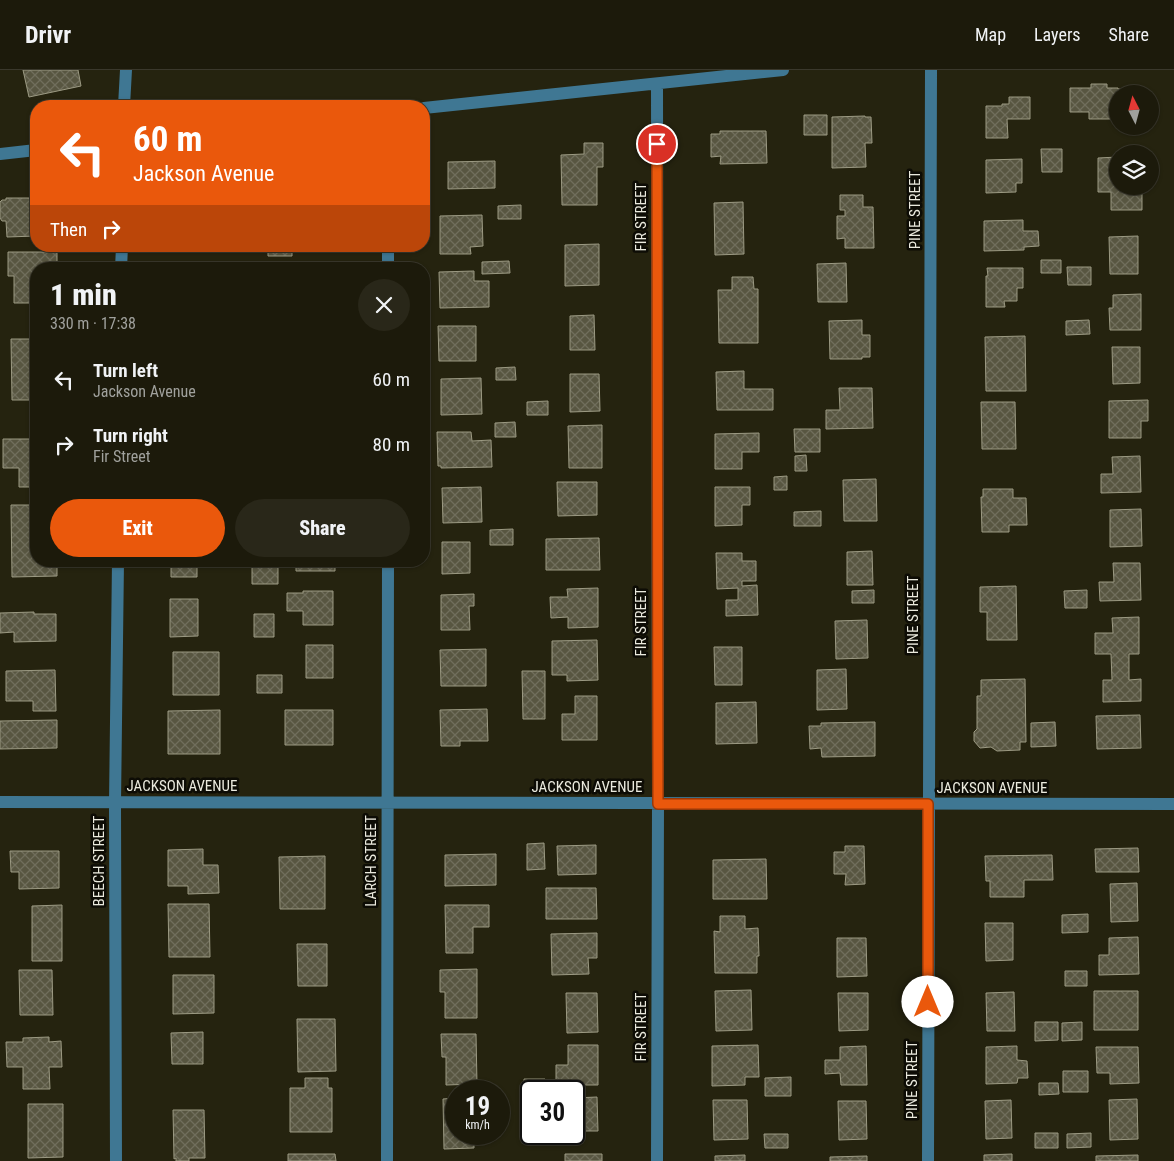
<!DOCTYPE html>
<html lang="en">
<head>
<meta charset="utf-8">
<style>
  :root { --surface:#1c1a0b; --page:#292719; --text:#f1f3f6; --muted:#a0a19d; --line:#3a382c; --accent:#ea580c }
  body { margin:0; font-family:"Roboto Condensed",sans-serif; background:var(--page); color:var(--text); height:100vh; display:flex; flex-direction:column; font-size:19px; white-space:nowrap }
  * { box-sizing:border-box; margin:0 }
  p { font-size:16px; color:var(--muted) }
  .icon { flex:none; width:28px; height:28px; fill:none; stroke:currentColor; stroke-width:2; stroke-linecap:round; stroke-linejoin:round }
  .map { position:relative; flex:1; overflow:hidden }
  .sheet { position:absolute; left:30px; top:192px; width:400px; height:305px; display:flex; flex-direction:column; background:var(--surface); border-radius:20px; box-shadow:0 1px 4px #0004,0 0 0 1px var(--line) }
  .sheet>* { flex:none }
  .guide { position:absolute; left:30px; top:30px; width:400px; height:152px; border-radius:20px; box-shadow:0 1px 4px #0004,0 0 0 1px var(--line); background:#ea580c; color:#fff; overflow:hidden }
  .needle { width:32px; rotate:354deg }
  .tools { position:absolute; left:1109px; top:15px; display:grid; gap:10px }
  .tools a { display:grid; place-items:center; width:50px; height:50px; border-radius:50%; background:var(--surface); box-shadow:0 1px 4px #0004,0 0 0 1px var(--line); font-size:25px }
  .speed { position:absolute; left:445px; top:1010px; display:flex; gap:10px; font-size:25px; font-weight:700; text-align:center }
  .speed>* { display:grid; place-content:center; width:65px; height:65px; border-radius:50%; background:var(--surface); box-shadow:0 1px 4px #0004,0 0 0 1px var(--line); line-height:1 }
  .speed small { font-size:12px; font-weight:400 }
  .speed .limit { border:2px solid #111; border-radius:8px; background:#fff; color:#111 }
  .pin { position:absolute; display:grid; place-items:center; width:42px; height:42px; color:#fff; margin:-21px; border:2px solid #fff; border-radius:50%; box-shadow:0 1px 5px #0007 }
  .me { position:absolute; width:55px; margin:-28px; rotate:0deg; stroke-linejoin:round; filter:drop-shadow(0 0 4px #0008) }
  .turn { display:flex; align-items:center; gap:18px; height:105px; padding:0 20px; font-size:22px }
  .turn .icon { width:65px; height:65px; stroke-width:2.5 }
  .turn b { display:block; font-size:35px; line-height:42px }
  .then { display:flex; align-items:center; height:48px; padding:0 20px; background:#0003; gap:10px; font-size:19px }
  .round { display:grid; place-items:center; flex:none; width:52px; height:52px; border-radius:26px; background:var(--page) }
  .overview { display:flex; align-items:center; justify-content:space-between; height:85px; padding:0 20px }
  h1 { font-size:30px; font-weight:800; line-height:38px }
  .cta { display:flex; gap:10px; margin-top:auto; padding:10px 20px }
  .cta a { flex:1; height:58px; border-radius:30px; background:var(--accent); color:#fff; font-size:20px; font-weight:800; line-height:58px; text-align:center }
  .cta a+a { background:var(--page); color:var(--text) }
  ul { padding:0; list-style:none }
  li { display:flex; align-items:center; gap:15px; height:65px; padding:0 20px }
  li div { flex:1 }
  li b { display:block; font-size:19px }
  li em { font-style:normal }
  header { display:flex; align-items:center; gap:30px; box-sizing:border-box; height:70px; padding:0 25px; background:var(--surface); border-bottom:1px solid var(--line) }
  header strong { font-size:24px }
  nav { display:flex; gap:28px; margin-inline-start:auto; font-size:18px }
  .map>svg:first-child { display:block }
  .building { fill:url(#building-cross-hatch); stroke:#9c9a83 }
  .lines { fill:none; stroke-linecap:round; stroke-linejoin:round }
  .minor { stroke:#3f7793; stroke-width:12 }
  .route-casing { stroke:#983908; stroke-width:12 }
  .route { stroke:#ea580c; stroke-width:9 }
  .labels { text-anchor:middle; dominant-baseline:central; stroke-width:5; stroke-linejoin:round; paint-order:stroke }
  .street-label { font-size:15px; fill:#ebeade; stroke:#0d0c05 }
</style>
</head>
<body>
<header>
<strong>Drivr</strong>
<nav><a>Map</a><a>Layers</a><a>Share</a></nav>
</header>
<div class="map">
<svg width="1174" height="1091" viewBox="0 0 1174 1091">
  <defs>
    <pattern id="building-cross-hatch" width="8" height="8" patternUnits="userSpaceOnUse" patternTransform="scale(1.25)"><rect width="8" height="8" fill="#585641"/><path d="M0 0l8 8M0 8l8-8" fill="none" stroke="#706e5c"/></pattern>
  </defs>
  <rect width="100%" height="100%" fill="#25230f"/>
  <path class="building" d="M23,0H78L81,16L29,27Z
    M1091,14H1107V18H1118V19H1122V22L1140,21V24H1118V49H1089V42H1070V18H1091Z
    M1009,27H1030V49H1007L1008,68H986V36H1002V34H1009Z
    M804,45H827V65H804Z
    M865,46V47H871L872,73H865L866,97L832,98V47Z
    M720,61H766L767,93L720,94L721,86L711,87V64H720Z
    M584,73H603V97H597V135H562L561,85L584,84Z
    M1041,79H1062V102H1042Z
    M1118,87V116H1142V140H1111V122H1098V88Z
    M1022,89V113H1016V122L986,123V90Z
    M495,91V118L448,119V92Z
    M840,125H863V137H873L874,178H845V168L837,169V146H845V140H840Z
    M6,128H36V166L7,167L6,151H2L0,148V132L2,130H6Z
    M743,132L744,184L715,185L714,133Z
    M521,135V149H498V136Z
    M482,145L483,176L470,177L471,184H440V146Z
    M1023,150V161H1038L1039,176L1024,177V180L984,181V151Z
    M1138,166V204H1110L1109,167Z
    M599,174V215L565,216V175Z
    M268,176H292V186H268Z
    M8,182H57V199H36V233H14V206H8Z
    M1041,190H1061V203H1041Z
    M509,191L510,203L482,204V192Z
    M846,193L847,232H818L817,194Z
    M291,194H336V199H291Z
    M1067,197H1091V215H1068Z
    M987,198H1023V218H1017V231H1004L1005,237H986V206H988Z
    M474,201V211H489V237L440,238L439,202Z
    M732,207H753L754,219H758V273H719L718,220H732Z
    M1141,224V260H1110L1109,238H1113V225Z
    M594,245L595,280H570V246Z
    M862,250V265H870V287H862V289H830L829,251Z
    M1089,250L1090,264L1066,265V251Z
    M438,256H476V291H439Z
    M1025,266L1026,321H986L985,267Z
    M11,269H36V330H12Z
    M1112,277H1140V313L1113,314Z
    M515,297L516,310H496V298Z
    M744,301V319H773V340H717L716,302Z
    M570,304H599L600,341L570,342Z
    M481,308L482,344L441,345V309Z
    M839,318H872L873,358L826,359V340H840Z
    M1148,330V351H1141V368H1109V331Z
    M548,331V345H527V332Z
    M981,332H1015L1016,379H982Z
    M515,352L516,367H495V353Z
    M602,355V398H569L568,356Z
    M794,359H820V382H795Z
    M437,362H471L472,371L491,370L492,397L441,398V396H438Z
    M759,363V382H742V399H715V364Z
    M3,369H36V417H19V398H3Z
    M806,385L807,401H795V386Z
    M1140,386L1141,422L1101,423V404H1113L1112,387Z
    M787,406V420H774V407Z
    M876,409L877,451H844L843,410Z
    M557,412H597V445L558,446Z
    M481,417L482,452L443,453L442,418Z
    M715,417H750V435H742V455L715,456Z
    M983,419H1013V428H1026L1027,455H1009V462H982L981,427H983Z
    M11,435H36V491H57V506L12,507Z
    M1141,439L1142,476L1110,477V440Z
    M821,441V456H794V442Z
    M513,459V475H490V460Z
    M599,468L600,500H546V469Z
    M442,472H470V503L442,504Z
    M872,481L873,515H847V482Z
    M716,483H742V491H756V511H742V516L757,515L758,545L726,546V530H738V518L717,519Z
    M171,491H197V507H171Z
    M296,491H335V501H296Z
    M1113,493H1140L1141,530L1100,531L1099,512H1114Z
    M252,496H278V514H252Z
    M1016,516L1017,570H987V542H980V517Z
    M598,518V557L568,558V547L551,548L550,527H568L567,519Z
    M874,520V533H852V521Z
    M1087,520V538H1065L1064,521Z
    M303,521H333V555H303V541H287V523H303Z
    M474,524V536H469L470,560H441V525Z
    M170,529H198V566L170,567Z
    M34,542V544H56V571L14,572V562L0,563V543Z
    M254,544H274V567H254Z
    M1139,547V584H1129V610L1141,609V631L1103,632V610H1112L1111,584H1095V563H1113L1112,548Z
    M867,550L868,588L836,589L835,551Z
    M597,570L598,610L567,611V605H552V571Z
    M306,575H333V608H306Z
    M714,577H742V615H715Z
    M486,579V616H441L440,580Z
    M173,582H219V625H173Z
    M846,599L847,639L817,640V600Z
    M55,600L56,641H33V631H6V601Z
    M522,601H545V649H523Z
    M257,605H282V623H257Z
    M1025,609L1026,672H1020V680L997,681L991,677L980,678L974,671V662L977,659V626H981V610Z
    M575,626H597V670H562V644H575Z
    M756,632L757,673L716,674V633Z
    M487,639L488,671H460V676H441L440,640Z
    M220,640V684H168V641Z
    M285,640H333V675H285Z
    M1140,645L1141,678L1097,679L1096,646Z
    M57,650V678L0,679V651Z
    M875,652V686L822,687L821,678L810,679L809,656H821V653Z
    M1055,652L1056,676L1031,677V653Z
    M544,773L545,799L527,800V774Z
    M596,775V804L558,805L557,776Z
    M845,776H864L865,814L845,815L846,804H834V782H845Z
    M1138,778L1139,802H1096L1095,779Z
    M203,779V795H218L219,823L188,824V816H168V780Z
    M10,781H59V818L19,819V802H11Z
    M496,784V815L445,816V785Z
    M1052,785L1053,810H1024V827H990V811H986L985,786Z
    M325,786V839H280L279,787Z
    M766,789L767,829H713V790Z
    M1137,813L1138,851L1111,852L1110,814Z
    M546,818H596L597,849H546Z
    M168,834H209L210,887H169Z
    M62,835V891H32V836Z
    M445,835H489V857H473V883H446Z
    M1088,844V862L1062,863V845Z
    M720,846H745V859L758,858L759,886H757V903H715L714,861L720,862Z
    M985,853H1013V890L986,891Z
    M597,863V888H588L589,904L552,905L551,864Z
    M1138,867L1139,904L1099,905V885H1109V868Z
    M837,868H866L867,906L837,907Z
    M297,874H327V916H298Z
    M477,899V948H445V922H440V900Z
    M19,900H52L53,945H20Z
    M1065,901H1087V916H1065Z
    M173,905H214V943L173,944Z
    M751,920L752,960L716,961L715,921Z
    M1094,921H1138V960H1094Z
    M1014,922L1015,961H987L986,923Z
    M566,923H597L598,962L567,963Z
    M838,923H868V960L839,961Z
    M297,949H335L336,1001L298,1002Z
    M1035,952H1058V970L1035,971Z
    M1082,952V970L1062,971V953Z
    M203,962V994H172L171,963Z
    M441,964H476L477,1014L446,1015V987H442Z
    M49,967V972L61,971L62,997H49L50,1019H23V997H7L6,972H23V968Z
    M568,975H598V1015H556V995H568Z
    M758,975L759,1007H745V1015L712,1016V976Z
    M866,976L867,1015H841L840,1003L825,1004V990H840V977Z
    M1017,976V990L1027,991L1028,1008H1018L1017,1013L986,1014V977Z
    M1096,977H1138L1139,1013L1110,1014V1003H1097Z
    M1063,1001H1088V1022H1063Z
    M791,1007V1026H765V1008Z
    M305,1008H328V1018H332V1062H290V1018H305Z
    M524,1009H545L546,1021H531V1024H524Z
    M1039,1013H1058L1059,1024L1039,1025Z
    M597,1027L598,1061H574V1028Z
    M456,1028V1064H474V1078L444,1079L443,1029Z
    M1137,1029L1138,1069L1110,1070L1109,1030Z
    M713,1030H747L748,1069L714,1070Z
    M1011,1030L1012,1068L986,1069L985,1031Z
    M838,1031H866L867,1069L839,1070Z
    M28,1034H63V1087L28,1088Z
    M173,1040H204L205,1088H189V1091H176V1088L174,1089Z
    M1035,1063H1058V1078H1035Z
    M1091,1063V1077L1067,1078V1064Z
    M764,1064H788V1078H765Z
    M288,1084H335L336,1091H288Z
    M565,1084H602V1091H565Z
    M1012,1084V1091H984V1085Z
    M745,1085V1091H715V1086Z
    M1138,1085V1091H1096V1086Z
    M867,1086V1091H830V1087Z"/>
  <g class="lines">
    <path class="minor" d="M657,14L658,734L657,1091
      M124,36L126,0
      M424,38L783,0
      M0,84L36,80
      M121,199L122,176
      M388,199V176
      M0,732L1174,734
      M116,1091L115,733L118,491
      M387,1091L388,491
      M928,1091L931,0"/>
  </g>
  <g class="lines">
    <defs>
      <path id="route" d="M657,74L658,734H928V932"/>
    </defs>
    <use href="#route" class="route-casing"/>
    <use href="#route" class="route"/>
  </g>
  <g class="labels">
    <g class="street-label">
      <text transform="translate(915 140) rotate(-90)">PINE STREET</text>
      <text transform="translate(641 147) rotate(-90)">FIR STREET</text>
      <text transform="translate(913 545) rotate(-90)">PINE STREET</text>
      <text transform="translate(641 552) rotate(-90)">FIR STREET</text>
      <text x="182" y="716">JACKSON AVENUE</text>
      <text x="587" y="717">JACKSON AVENUE</text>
      <text x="992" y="718">JACKSON AVENUE</text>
      <text transform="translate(99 791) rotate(-90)">BEECH STREET</text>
      <text transform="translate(371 791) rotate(-90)">LARCH STREET</text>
      <text transform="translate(641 957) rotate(-90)">FIR STREET</text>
      <text transform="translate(912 1010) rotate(-90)">PINE STREET</text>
    </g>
  </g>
</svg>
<div class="tools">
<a><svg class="needle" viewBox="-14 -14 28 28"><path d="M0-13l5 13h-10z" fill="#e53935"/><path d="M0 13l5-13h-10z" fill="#a0a19d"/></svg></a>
<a><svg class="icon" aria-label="layers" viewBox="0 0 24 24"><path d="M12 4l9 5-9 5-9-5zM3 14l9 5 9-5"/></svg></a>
</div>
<div class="speed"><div>19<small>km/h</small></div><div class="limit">30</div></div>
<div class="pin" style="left:657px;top:74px;background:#d93025"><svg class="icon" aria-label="arrive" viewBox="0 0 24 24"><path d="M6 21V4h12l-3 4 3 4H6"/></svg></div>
<svg class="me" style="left:928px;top:932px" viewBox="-20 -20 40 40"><circle r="19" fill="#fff"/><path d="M0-13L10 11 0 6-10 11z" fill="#ea580c"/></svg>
<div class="guide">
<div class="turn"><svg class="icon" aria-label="left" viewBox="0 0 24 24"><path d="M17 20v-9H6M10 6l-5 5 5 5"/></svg><div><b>60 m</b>Jackson Avenue</div></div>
<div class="then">Then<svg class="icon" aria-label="right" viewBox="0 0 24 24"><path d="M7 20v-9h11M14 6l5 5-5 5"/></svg></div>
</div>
<section class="sheet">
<div class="overview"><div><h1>1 min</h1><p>330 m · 17:38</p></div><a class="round"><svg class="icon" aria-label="close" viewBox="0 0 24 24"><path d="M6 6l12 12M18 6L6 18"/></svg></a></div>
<ul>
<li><svg class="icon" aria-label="left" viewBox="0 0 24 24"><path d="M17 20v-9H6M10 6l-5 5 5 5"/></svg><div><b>Turn left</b><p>Jackson Avenue</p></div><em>60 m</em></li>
<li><svg class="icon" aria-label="right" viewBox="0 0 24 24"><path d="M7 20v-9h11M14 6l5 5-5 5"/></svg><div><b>Turn right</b><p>Fir Street</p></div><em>80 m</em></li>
</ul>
<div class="cta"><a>Exit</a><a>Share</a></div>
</section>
</div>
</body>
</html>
